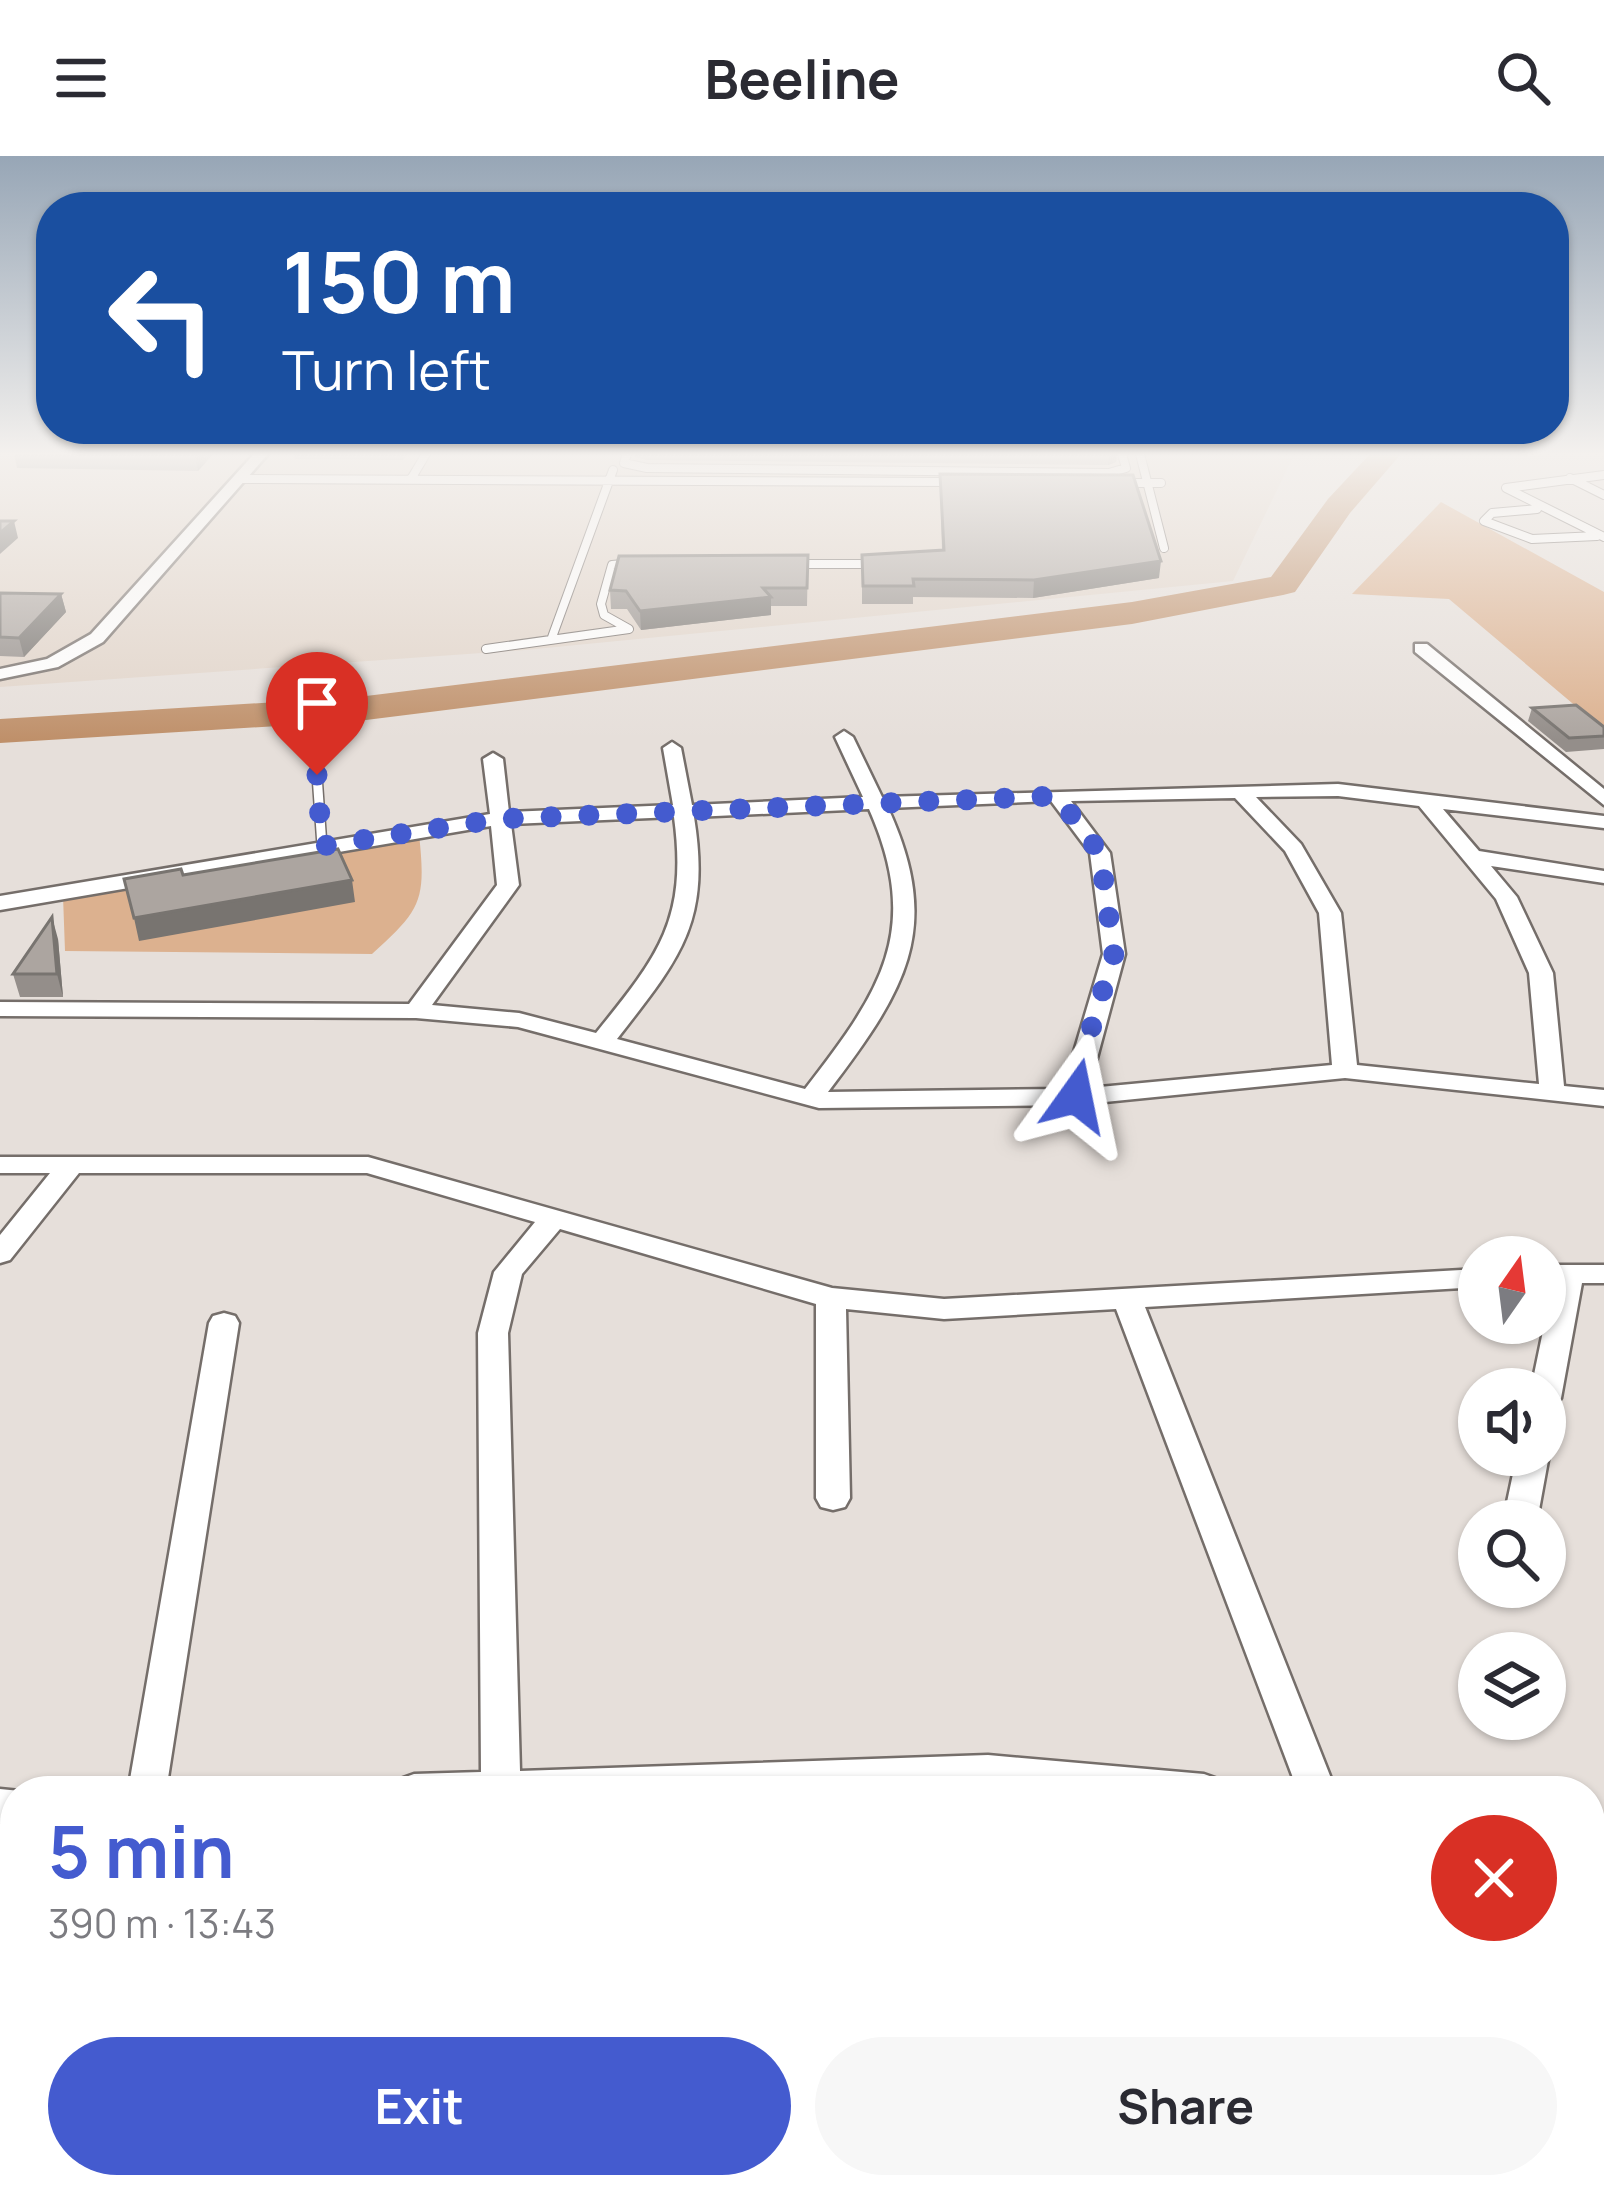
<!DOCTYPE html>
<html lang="en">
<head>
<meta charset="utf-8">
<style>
  :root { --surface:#fff; --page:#f7f7f7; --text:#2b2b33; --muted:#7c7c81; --accent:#445bcf }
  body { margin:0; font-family:Manrope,sans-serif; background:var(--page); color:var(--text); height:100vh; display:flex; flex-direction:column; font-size:45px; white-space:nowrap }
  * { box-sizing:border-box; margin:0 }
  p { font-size:39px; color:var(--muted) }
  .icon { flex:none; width:66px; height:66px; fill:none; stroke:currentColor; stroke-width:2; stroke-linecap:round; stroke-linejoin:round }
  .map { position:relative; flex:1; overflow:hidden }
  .sheet { position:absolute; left:0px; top:1620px; width:1605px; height:423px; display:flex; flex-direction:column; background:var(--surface); border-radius:48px 48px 0 0; box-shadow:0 3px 9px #0004 }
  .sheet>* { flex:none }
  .top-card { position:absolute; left:36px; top:36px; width:1533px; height:252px; border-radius:48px; box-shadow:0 3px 9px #0004; background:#1a4fa0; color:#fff; overflow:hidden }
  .needle { width:78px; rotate:14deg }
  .fabs { position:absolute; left:1458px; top:1080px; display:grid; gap:24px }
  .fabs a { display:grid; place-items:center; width:108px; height:108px; border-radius:50%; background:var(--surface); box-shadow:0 3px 9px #0004; font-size:60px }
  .pin { position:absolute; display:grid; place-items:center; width:102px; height:102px; color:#fff; margin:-123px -51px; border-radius:50% 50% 50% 0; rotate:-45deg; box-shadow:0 0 12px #0007 }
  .pin .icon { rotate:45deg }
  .me { position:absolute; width:132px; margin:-66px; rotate:12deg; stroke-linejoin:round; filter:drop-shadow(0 0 9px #0008) }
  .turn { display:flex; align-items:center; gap:42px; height:252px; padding:0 48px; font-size:54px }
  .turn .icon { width:156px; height:156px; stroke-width:2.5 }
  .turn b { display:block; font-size:84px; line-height:102px }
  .round { display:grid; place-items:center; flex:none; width:126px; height:126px; border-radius:63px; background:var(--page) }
  .headline { display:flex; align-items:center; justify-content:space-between; height:204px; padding:0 48px }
  h1 { font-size:72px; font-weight:700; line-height:90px; color:var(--accent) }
  .action { display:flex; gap:24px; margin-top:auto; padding:24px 48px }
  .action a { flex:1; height:138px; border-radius:72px; background:var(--accent); color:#fff; font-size:48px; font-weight:700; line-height:138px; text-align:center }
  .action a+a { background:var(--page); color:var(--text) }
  header { display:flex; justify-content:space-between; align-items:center; height:156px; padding:0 48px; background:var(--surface); font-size:54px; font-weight:700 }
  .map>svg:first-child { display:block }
  .built { fill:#e1d4c9 }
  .green { fill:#dcb18f }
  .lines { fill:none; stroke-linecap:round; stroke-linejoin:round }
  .river { fill:#bf906a; fill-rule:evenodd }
  .lane-far1-casing { stroke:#756e6a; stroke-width:10 }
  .lane-casing { stroke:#756e6a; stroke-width:12 }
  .street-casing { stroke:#756e6a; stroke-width:5 }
  .lane-far1 { stroke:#fff; stroke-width:8 }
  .lane { stroke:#fff; stroke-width:9 }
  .street { fill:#fff; fill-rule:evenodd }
  .wall { fill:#948e8a }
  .shaded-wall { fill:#787470 }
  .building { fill:#aca5a0; stroke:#787470; stroke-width:3 }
  .route { stroke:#445bcf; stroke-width:21; stroke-dasharray:0 37.8 }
</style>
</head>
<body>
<header><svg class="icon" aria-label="menu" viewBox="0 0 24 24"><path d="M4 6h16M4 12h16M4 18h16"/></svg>Beeline<svg class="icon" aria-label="search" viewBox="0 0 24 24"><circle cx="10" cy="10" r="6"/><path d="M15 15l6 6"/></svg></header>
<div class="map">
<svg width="1604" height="2042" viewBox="0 0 1604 2042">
  <rect width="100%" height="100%" fill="#e6dfda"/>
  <path class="built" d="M0,298H1257L1292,303L1233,425L525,494L0,531Z"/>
  <path class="green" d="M1441,346L1604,436V574L1449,443L1352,438Z
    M419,678C426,744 422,753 372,798L65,795L63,740Z"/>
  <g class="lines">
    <path class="river" d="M1370,298H1401L1350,357L1295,436L1283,439L1132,468L358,565L0,587V563L358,541L1132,446L1271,421L1328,343Z"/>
    <defs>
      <path id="lane-far1" d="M627,298L624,307L647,312L1109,317L1126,312L1122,298
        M1140,298L1164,392
        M1604,319L1506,332L1604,381
        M1570,322L1604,339
        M240,323L954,326
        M411,323L426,298
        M1121,327H1161
        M1537,353L1492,357L1484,365L1532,383L1597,380
        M795,408H880
        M551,484L613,314
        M486,493L629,473L604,459L601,448L612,409L634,407"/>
      <path id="lane" d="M317,619L322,690"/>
      <path id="street" d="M254,298H268L103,486L58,511L0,523V513L47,503L91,478Z
        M1415,488H1427L1604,633V649L1415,496Z
        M844,575L853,581L882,641L1338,628L1604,660V672L1443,653L1479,695L1604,715V727L1491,710L1517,741L1553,817L1564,930L1604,934V950L1345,922L1075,949L819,952L518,871L416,862L0,860V846L409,848L497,729L491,670L0,754V740L490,658L483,603L493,597L503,603L509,656L673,649L663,592L672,586L681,592L692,649L863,641L835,581ZM1338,640L1419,650L1496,743L1529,817L1539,928L1357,909L1341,757L1301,688L1256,641ZM1235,642L1285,695L1319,757L1332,909L1089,932L1125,798L1110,697L1071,645ZM1051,645L1090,697L1103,798L1063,933L828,936C903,837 945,775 888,652ZM869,653C923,775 880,836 805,933L617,883C680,802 711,767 694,661ZM674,661C688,764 658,800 596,877L519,857L432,849L519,729L511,668Z
        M0,1001H368L832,1132L944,1143L1479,1113V1131L1145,1151L1336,1635H1298L1116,1153L944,1163L846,1153L850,1342L845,1351L833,1354L821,1351L816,1342V1148L560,1073L522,1118L508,1177L520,1615L988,1599L1204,1618L1218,1623L1223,1635L988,1631L395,1635L400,1623L414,1618L481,1616L478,1177L494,1116L535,1066L367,1017H79L10,1104L0,1107V1079L50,1017H0Z
        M1545,1109H1604V1127H1582L1561,1242L1556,1250L1545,1253V1233H1531L1553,1127H1545Z
        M224,1157L235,1160L239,1167L166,1635H128L209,1167L213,1160Z
        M1545,1292L1549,1299L1537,1365H1503L1517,1299H1545Z
        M0,1633L20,1635H15V1667H0Z
        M1590,1731L1604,1735V1773L1590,1769Z
        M15,1908V1979L0,1985V1914Z
        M506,2028H552L553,2042H507Z"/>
    </defs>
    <use href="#lane-far1" class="lane-far1-casing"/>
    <use href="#lane" class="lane-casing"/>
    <use href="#street" class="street-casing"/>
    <use href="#lane-far1" class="lane-far1"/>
    <use href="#lane" class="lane"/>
    <use href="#street" class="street"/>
  </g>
  <path class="wall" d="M14,298H213L198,315L17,312Z
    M294,298H407L403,304L295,303Z
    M634,298H1117L1116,306L1108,309L647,304L635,301Z
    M940,318L1159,422L1033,442L913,441V448H862V399L942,394Z
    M808,399L807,450H771V459L641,474L627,453H611L610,434Z
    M0,437L61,438L66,456L24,501L0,500Z
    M1532,552L1604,571V593L1566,596L1528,565Z
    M58,783L63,841H20L13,818Z"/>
  <path class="shaded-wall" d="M195,298H213L198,315Z
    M1109,298H1117L1116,306L1108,309Z
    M14,365L18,382L0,398V377Z
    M1161,405L1159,422L1033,442L1034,424Z
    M61,438L66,456L24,501L19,482Z
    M771,441V459L641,474L640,455Z
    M352,724L355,746L139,785L134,762Z
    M52,761L58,783L63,841L57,818Z"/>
  <path class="building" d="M940,318L1133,319L1161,405L1034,424L913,423L914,430H863L862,399L944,394Z
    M0,365H14L0,377Z
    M808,399L807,432H763L771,441L640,455L626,435L610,434L619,400Z
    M0,437L61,438L19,482L0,481Z
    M1576,549L1604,571V580L1569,582L1532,552Z
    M338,693L352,724L134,762L124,723L181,713L183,719Z
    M52,761L57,818H13Z"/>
  <linearGradient id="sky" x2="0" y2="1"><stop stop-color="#97a6b6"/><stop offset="0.51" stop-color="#f4f1ee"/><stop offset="1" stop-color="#f4f1ee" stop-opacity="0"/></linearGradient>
  <rect width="1604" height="584" fill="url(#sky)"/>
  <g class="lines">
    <path class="route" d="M317,619L322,690L498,663L1057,640L1100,697L1114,798L1079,912L1076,940"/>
  </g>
</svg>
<div class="fabs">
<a><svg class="needle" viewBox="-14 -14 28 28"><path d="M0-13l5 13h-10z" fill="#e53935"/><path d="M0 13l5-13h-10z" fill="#7c7c81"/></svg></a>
<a><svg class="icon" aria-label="sound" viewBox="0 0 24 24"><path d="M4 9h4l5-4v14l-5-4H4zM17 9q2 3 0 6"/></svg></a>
<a><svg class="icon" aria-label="search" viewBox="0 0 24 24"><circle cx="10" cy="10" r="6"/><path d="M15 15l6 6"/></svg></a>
<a><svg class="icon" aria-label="layers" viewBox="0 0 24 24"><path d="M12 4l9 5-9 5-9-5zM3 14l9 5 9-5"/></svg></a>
</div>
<div class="pin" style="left:317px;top:619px;background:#d93025"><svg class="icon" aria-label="arrive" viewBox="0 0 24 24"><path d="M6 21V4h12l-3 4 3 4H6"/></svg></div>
<svg class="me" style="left:1076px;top:940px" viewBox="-20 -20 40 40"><path d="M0-17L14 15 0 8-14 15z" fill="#445bcf" stroke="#fff" stroke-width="4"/></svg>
<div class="top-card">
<div class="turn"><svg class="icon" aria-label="left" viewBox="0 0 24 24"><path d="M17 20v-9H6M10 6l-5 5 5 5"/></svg><div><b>150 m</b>Turn left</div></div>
</div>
<section class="sheet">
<div class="headline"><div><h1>5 min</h1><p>390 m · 13:43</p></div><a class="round" style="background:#d93025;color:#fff"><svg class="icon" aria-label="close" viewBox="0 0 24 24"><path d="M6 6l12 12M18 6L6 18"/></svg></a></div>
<div class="action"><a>Exit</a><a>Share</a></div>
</section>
</div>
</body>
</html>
